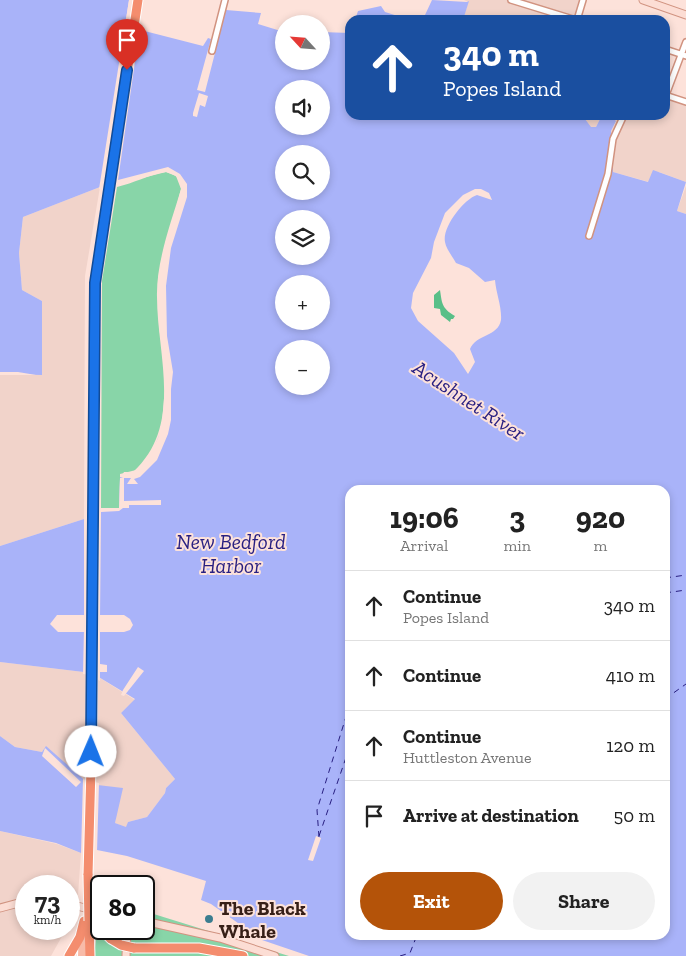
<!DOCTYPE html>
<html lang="en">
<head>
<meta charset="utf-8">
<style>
  :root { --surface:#fff; --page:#f2f2f2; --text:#222; --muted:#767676; --line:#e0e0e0; --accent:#b45309 }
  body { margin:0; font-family:"Zilla Slab",serif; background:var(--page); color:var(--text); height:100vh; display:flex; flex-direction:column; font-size:19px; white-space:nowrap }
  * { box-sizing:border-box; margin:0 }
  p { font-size:16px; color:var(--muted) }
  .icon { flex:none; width:28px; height:28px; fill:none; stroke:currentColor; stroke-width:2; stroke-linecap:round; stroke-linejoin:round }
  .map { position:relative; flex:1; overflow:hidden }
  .details { position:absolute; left:345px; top:485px; width:325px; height:455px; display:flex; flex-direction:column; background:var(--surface); border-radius:15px; box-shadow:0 2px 8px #0003 }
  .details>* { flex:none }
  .guide { position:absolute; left:345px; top:15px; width:325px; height:105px; border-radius:15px; box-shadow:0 2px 8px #0003; background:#1a4fa0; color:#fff; overflow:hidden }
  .needle { width:32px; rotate:296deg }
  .controls { position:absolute; left:275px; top:15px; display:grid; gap:10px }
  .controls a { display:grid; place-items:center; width:55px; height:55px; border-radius:50%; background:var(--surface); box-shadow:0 2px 8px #0003; font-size:25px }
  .speed { position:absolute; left:15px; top:875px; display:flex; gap:10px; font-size:25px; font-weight:700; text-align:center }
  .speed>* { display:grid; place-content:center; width:65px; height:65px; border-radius:50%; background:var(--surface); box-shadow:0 2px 8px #0003; line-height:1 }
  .speed small { font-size:12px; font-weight:400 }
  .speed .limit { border:2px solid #111; border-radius:8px; background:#fff; color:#111 }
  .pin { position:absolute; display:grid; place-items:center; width:42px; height:42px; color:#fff; margin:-51px -21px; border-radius:50% 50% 50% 0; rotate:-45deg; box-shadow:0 0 5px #0007 }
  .pin .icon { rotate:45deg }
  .me { position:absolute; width:55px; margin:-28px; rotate:1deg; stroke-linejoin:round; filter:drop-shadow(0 0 4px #0008) }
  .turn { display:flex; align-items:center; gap:18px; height:105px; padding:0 15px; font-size:22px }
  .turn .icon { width:65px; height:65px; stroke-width:2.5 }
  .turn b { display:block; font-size:35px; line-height:42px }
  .eta { display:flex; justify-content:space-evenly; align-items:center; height:85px; text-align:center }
  .eta b { font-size:30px; font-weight:700; line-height:35px }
  .cta { display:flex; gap:10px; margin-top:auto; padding:10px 15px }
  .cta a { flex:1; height:58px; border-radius:30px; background:var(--accent); color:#fff; font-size:20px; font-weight:700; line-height:58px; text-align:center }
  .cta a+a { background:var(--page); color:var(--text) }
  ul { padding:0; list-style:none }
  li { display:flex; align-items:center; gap:15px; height:70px; padding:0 15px; border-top:1px solid var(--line) }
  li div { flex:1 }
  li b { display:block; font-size:19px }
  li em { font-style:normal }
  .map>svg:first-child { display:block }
  .built { fill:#f1d3ca }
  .green { fill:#88d5a8 }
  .forest { fill:#59bf88 }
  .water { fill:#a9b3f9; fill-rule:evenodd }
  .pier { fill:#fde2da }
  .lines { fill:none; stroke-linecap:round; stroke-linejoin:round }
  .ferry { stroke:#281f81; stroke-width:1; stroke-dasharray:6 5; stroke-linecap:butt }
  .street-casing { stroke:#d19380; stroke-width:8 }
  .secondary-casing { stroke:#d19380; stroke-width:9 }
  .primary-casing { stroke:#fff; stroke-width:10 }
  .highway-casing { stroke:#fff; stroke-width:11 }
  .street { stroke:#fff; stroke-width:5 }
  .secondary { stroke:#fcddd4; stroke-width:7 }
  .primary { stroke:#f8bba8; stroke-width:8 }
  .highway { stroke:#f48d6e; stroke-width:9 }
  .highway-bridge-casing { stroke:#fff; stroke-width:11; stroke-linecap:butt }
  .highway-bridge { stroke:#f48d6e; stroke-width:9 }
  .route-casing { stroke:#114b97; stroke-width:12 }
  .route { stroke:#1a73e8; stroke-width:9 }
  .poi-dot { fill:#3b7d8f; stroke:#fde2da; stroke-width:2 }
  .labels { text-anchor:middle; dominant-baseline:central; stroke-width:4; stroke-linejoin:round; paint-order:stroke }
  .poi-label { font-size:20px; font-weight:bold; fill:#371f17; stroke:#fde2da; text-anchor:start }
  .water-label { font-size:21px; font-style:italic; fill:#281f81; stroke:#fde2da }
</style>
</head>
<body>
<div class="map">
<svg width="686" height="956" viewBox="0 0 686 956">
  <rect width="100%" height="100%" fill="#fde2da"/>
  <path class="built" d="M464,0H583L577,20H463L468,2Z
    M665,95L686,102V182L659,172L649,182L613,172L594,161L616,122L609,115H665Z
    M582,115H602L596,127L575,132Z
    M686,186V214L677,211Z
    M100,187L85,276L84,519L0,546V374H42V301L22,290L19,253L23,217Z
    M0,662L92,673L135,700L121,713L175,779L166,788L165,793L147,817L128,822L127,828L115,823L116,817L89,784L46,747L42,752L15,747L0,736Z
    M0,831L57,844L81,853L78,895H71L69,910V886H26V929H66L51,956H0Z"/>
  <path class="green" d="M166,172C176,175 181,178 181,189C171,223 156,262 157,297C157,355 184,425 133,472H124L120,479L119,508H101L102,281L117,187C134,183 148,175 166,172Z
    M97,901L101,902V929H144V911L289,956H94L97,930Z"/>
  <path class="forest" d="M440,290C442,302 441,308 455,316L453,319H451L450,322L441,315L440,309L434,308V295Z"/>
  <path class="water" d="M0,0H129L125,26L203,46L208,38L211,39L197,90L205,92L226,10L261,13L258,24L284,32V61H321V32L350,33V115H582L591,127H596L602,115H609L616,121L611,131L613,172L648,182L653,170L686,182L677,211L686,214V956H309L262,940L211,904L201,900L206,881L127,856L97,850L81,853L56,843L0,831V736L15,747L42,752L46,746L89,784L123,788L115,823L126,827L128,822L147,817L165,793L166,788L175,779L121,713L135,699L92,673L0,662V546L84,519L100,520L101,508H119L120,477L132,474L148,463L164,423L168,367L162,267L184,188L180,178L168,170L100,187L23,217L19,253L22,290L42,301V375L0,374ZM284,89H321V126H284ZM284,154H321V191H284ZM475,189H481L489,193L492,200L477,195C464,199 442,227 445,242C446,249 453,257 456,263L469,268L485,282L495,280C496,293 502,307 501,320C498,337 476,334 470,349L475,362L468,374L454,353L418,321L411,308L413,293L431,258L434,242L445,213L463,195ZM284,219H321V256H284ZM284,284H321V321H284ZM284,349H321V386H284ZM350,490H665V935H350ZM57,615H124L130,619L133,625L130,630L124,632H58L50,624Z
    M432,0L467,2L469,1L463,20H417L425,15Z
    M381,6L385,12L401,17V20H355L358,11Z"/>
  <path class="pier" d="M129,0H131L127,24L140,27L118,180L168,167L180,174L187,184V197L171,248L166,286L167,336L173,372L171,389V420L168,434L157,460L140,477L134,479L138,484H127L131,478H124V501L161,500V505H129V508H123L119,511L101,512L100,618H84V517H98L100,506L101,508H119L120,478H123L120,477V474L136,470L146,462L158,438L162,422L166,375L159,327L158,278L181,189L176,176L166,172L99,189Z
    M199,93L208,96L205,107L200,105L197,117L193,116V113Z
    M0,372H18L36,375H0Z
    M84,629L100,630V664L107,665V672H100V681L91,675L83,674Z
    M138,667L144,671L124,696L121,695L123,690Z
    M45,748L81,782L76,787L42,756Z
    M83,779L99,783L97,852L81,855Z
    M316,836L321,838L313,861L308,860Z"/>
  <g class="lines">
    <path class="ferry" d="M665,578L686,575
      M665,593L686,590
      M665,699L686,684
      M319,836L350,746
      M319,837L317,810L350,704
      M400,956L410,953L417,935"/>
    <defs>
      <path id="street" d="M511,0L576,20
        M577,20L583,0
        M665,49L686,56
        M212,51L225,0
        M665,95L686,102
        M666,95L686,42
        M589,236L608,174L613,139L624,115"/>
      <path id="secondary" d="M643,0L686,15
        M69,904L101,912
        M0,908L26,901
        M144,921L220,938L275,956
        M126,956L127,929"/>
      <path id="primary" d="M82,956L83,930"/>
      <path id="highway" d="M88,875L92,732L95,283L138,0
        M89,921L90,956
        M101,929L111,939
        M134,948H199L243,956
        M69,956L80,937L84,921"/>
    </defs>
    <use href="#street" class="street-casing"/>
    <use href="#secondary" class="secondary-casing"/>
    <use href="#primary" class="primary-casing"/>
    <use href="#highway" class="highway-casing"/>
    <use href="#street" class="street"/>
    <use href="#secondary" class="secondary"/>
    <use href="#primary" class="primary"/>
    <use href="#highway" class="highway"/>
    <defs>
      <path id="highway-bridge" d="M88,875L89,921
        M111,939L121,945L134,948"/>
    </defs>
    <use href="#highway-bridge" class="highway-bridge-casing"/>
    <use href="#highway-bridge" class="highway-bridge"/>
  </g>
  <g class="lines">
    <defs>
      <path id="route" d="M91,752L95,283L127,70"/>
    </defs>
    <use href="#route" class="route-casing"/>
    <use href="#route" class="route"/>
  </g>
  <circle class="poi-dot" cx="209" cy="919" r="5"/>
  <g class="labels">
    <g class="poi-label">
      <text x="219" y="908">The Black<tspan x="219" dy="23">Whale</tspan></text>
    </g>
    <g class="water-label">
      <text transform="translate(469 400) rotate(33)">Acushnet River</text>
      <text x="231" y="541">New Bedford<tspan x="231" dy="24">Harbor</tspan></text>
    </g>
  </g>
</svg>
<div class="controls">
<a><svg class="needle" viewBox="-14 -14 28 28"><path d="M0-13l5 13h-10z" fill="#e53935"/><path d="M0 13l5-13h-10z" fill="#767676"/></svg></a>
<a><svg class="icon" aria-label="sound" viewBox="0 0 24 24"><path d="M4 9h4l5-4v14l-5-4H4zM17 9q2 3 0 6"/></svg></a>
<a><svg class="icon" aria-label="search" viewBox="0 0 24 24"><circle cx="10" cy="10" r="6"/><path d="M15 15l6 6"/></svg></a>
<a><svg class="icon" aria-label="layers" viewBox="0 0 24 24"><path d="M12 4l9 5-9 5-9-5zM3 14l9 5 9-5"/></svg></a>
<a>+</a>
<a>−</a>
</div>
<div class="speed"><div>73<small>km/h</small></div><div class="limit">80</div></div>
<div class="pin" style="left:127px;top:70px;background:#d93025"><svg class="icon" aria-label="arrive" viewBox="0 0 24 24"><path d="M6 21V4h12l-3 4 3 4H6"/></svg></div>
<svg class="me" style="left:91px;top:752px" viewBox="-20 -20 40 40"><circle r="19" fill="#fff"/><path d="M0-13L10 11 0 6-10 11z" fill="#1a73e8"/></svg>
<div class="guide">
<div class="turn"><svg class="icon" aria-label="ahead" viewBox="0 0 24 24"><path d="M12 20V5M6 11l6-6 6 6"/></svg><div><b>340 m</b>Popes Island</div></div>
</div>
<section class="details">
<div class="eta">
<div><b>19:06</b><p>Arrival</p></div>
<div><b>3</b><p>min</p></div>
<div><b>920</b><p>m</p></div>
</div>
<ul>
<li><svg class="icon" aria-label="ahead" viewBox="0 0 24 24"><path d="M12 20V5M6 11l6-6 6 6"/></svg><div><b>Continue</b><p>Popes Island</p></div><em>340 m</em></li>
<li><svg class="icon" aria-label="ahead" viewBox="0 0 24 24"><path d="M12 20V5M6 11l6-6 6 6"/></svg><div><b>Continue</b></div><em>410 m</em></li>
<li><svg class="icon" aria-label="ahead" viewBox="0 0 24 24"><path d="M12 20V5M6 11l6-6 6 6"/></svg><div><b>Continue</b><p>Huttleston Avenue</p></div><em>120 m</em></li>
<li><svg class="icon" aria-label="arrive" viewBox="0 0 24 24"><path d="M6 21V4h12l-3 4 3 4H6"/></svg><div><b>Arrive at destination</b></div><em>50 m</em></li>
</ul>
<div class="cta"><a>Exit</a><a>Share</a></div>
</section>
</div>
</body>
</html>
